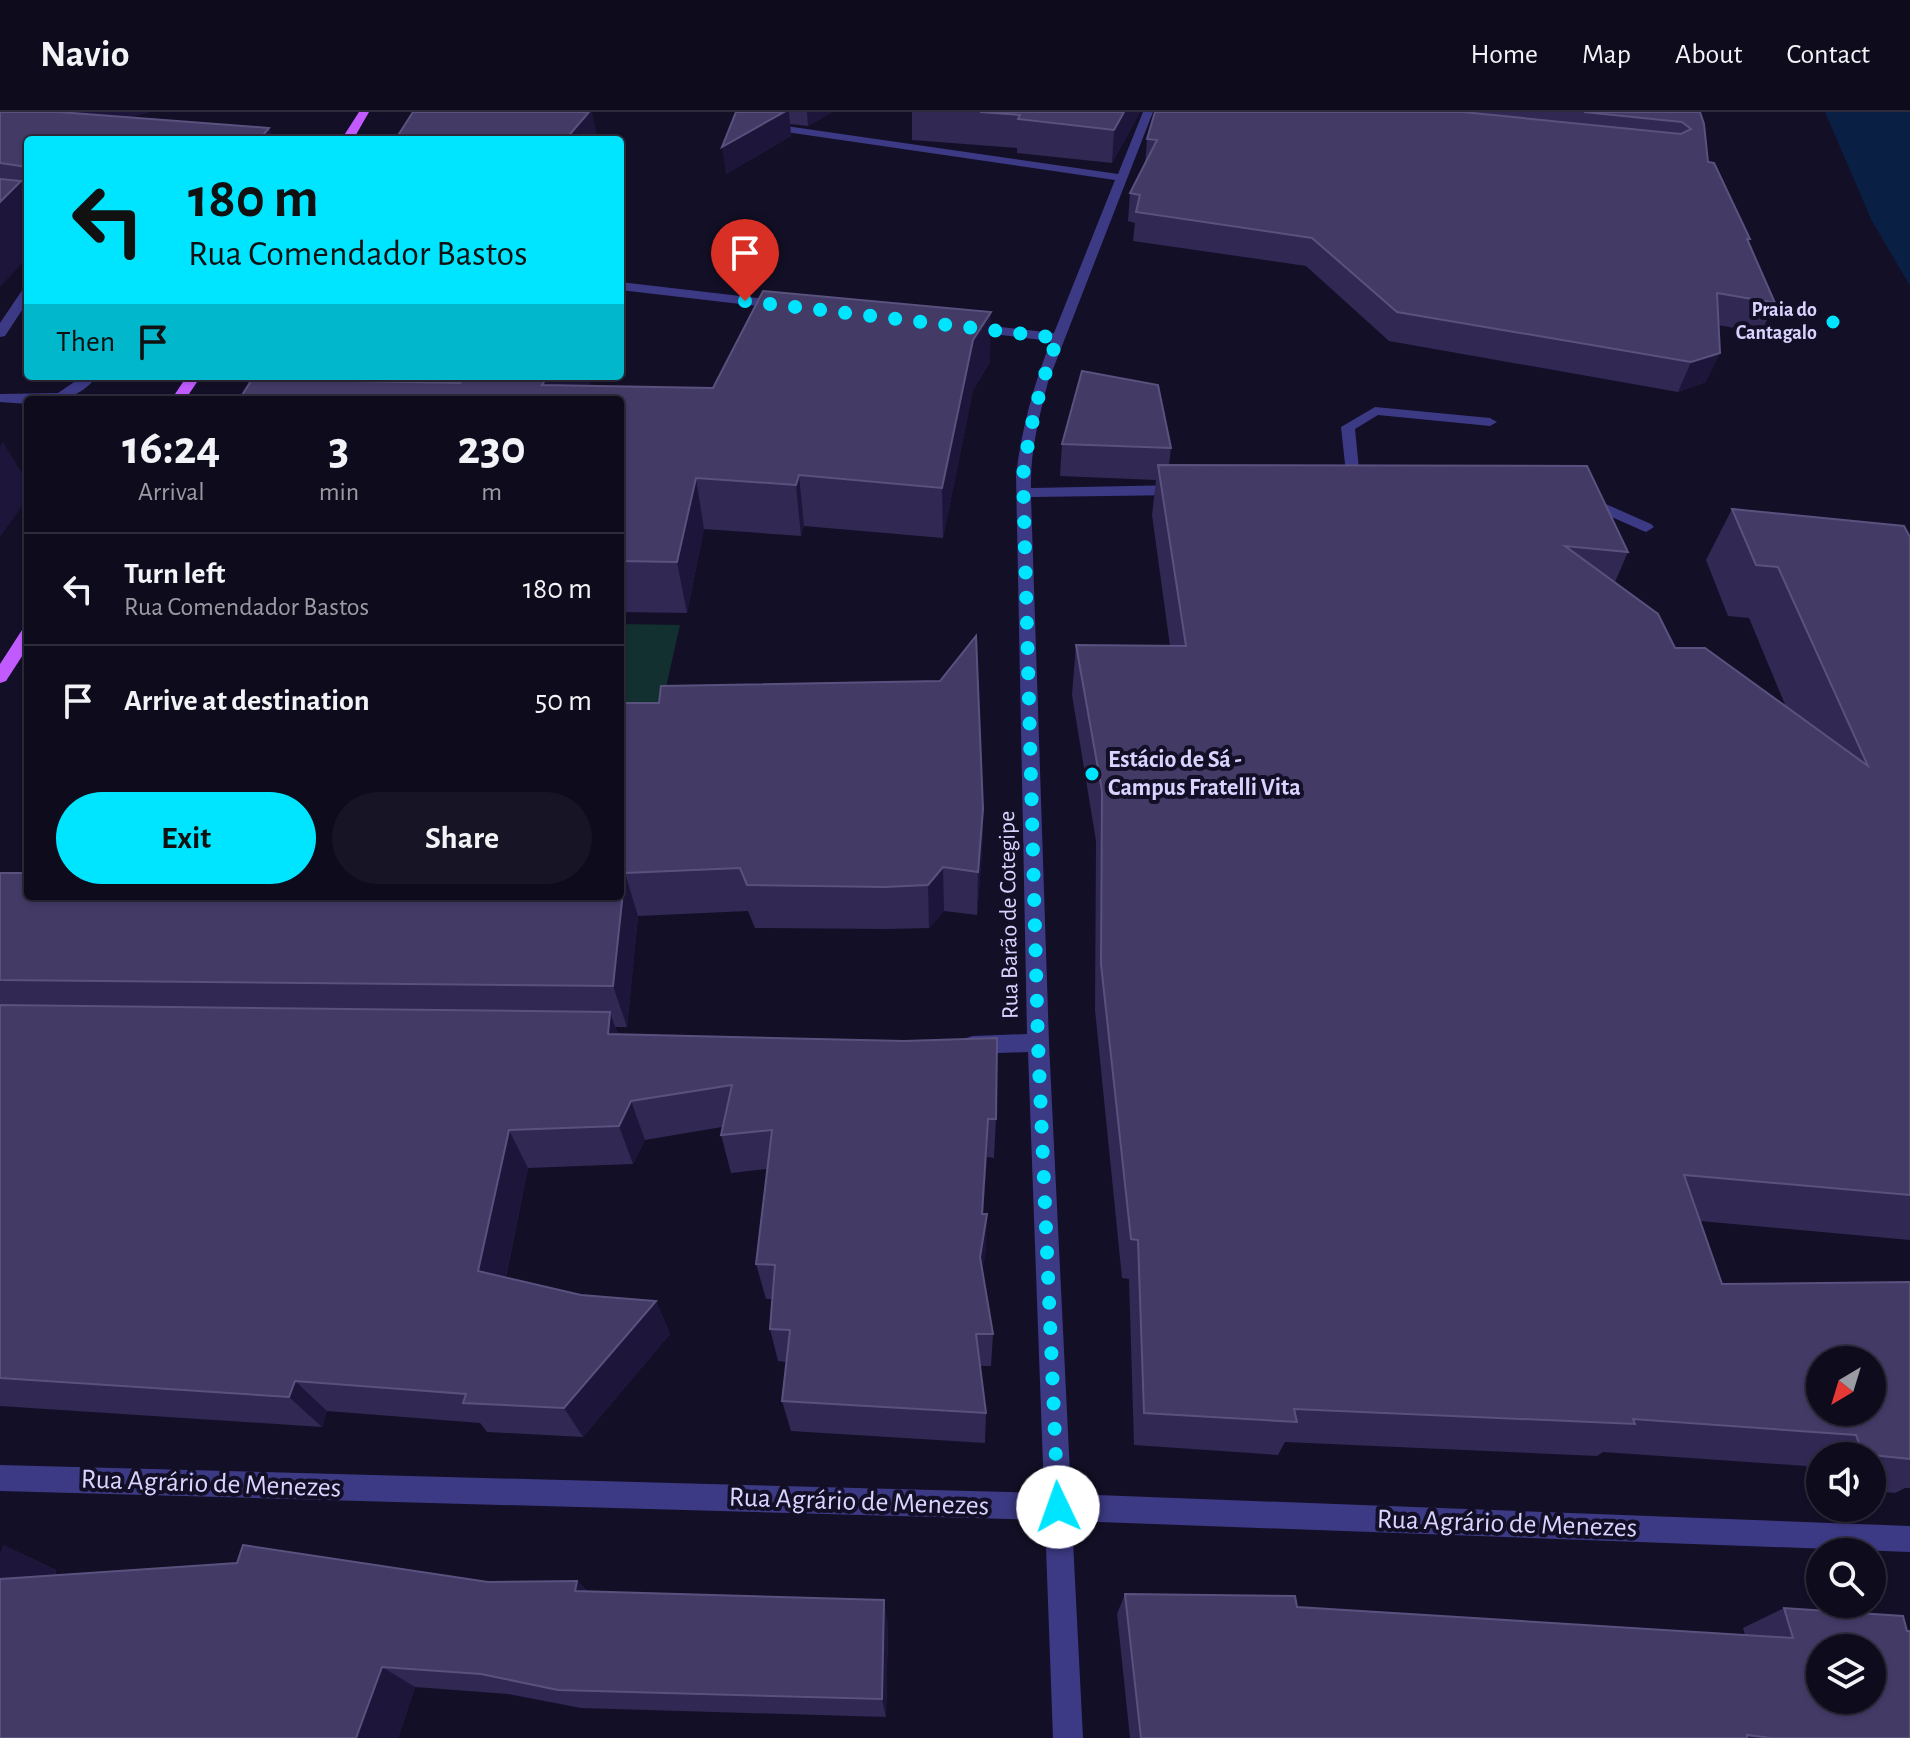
<!DOCTYPE html>
<html lang="en">
<head>
<meta charset="utf-8">
<style>
  :root { --surface:#0e0b1c; --page:#171425; --text:#f1f3f6; --muted:#9b9ba3; --line:#2e2b3b; --accent:#00e5ff }
  body { margin:0; font-family:"Alegreya Sans",sans-serif; background:var(--page); color:var(--text); height:100vh; display:flex; flex-direction:column; font-size:30px; white-space:nowrap }
  * { box-sizing:border-box; margin:0 }
  p { font-size:26px; color:var(--muted) }
  .icon { flex:none; width:44px; height:44px; fill:none; stroke:currentColor; stroke-width:2; stroke-linecap:round; stroke-linejoin:round }
  .map { position:relative; flex:1; overflow:hidden }
  .details { position:absolute; left:24px; top:284px; width:600px; height:504px; display:flex; flex-direction:column; background:var(--surface); border-radius:8px; box-shadow:0 2px 6px #0004,0 0 0 2px var(--line) }
  .details>* { flex:none }
  .banner { position:absolute; left:24px; top:24px; width:600px; height:244px; border-radius:8px; box-shadow:0 2px 6px #0004,0 0 0 2px var(--line); background:#00e5ff; color:#111; overflow:hidden }
  .needle { width:52px; rotate:218deg }
  .fabs { position:absolute; left:1806px; top:1234px; display:grid; gap:16px }
  .fabs a { display:grid; place-items:center; width:80px; height:80px; border-radius:50%; background:var(--surface); box-shadow:0 2px 6px #0004,0 0 0 2px var(--line); font-size:40px }
  .pin { position:absolute; display:grid; place-items:center; width:68px; height:68px; color:#fff; margin:-82px -34px; border-radius:50% 50% 50% 0; rotate:-45deg; box-shadow:0 0 8px #0007 }
  .pin .icon { rotate:45deg }
  .me { position:absolute; width:88px; margin:-44px; rotate:357deg; stroke-linejoin:round; filter:drop-shadow(0 0 6px #0008) }
  .turn { display:flex; align-items:center; gap:28px; height:168px; padding:0 32px; font-size:36px }
  .turn .icon { width:104px; height:104px; stroke-width:2.5 }
  .turn b { display:block; font-size:56px; line-height:68px }
  .then { display:flex; align-items:center; height:76px; padding:0 32px; background:#0003; gap:16px; font-size:30px }
  .eta { display:flex; justify-content:space-evenly; align-items:center; height:136px; text-align:center }
  .eta b { font-size:48px; font-weight:700; line-height:56px }
  .primary-button { display:flex; gap:16px; margin-top:auto; padding:16px 32px }
  .primary-button a { flex:1; height:92px; border-radius:48px; background:var(--accent); color:#111; font-size:32px; font-weight:700; line-height:92px; text-align:center }
  .primary-button a+a { background:var(--page); color:var(--text) }
  ul { padding:0; list-style:none }
  li { display:flex; align-items:center; gap:24px; height:112px; padding:0 32px; border-top:2px solid var(--line) }
  li div { flex:1 }
  li b { display:block; font-size:30px }
  li em { font-style:normal }
  header { display:flex; align-items:center; gap:48px; box-sizing:border-box; height:112px; padding:0 40px; background:var(--surface); border-bottom:2px solid var(--line) }
  header strong { font-size:38px }
  nav { display:flex; gap:44px; margin-inline-start:auto; font-size:28px }
  .map>svg:first-child { display:block }
  .green { fill:#12302f }
  .water { fill:#0a1f44 }
  .lines { fill:none; stroke-linecap:round; stroke-linejoin:round }
  .minor { fill:#3d3a85; fill-rule:evenodd }
  .major { fill:#c25bff; fill-rule:evenodd }
  .wall { fill:#312854 }
  .shaded-wall { fill:#1d163a }
  .building { fill:#433a66; stroke:#5a527e; stroke-width:2; fill-rule:evenodd }
  .route { stroke:#00e5ff; stroke-width:14; stroke-dasharray:0 25.2 }
  .poi-dot { fill:#00e5ff; stroke:#130f26; stroke-width:3 }
  .labels { text-anchor:middle; dominant-baseline:central; stroke-width:8; stroke-linejoin:round; paint-order:stroke }
  .far-poi-label { font-size:20px; font-weight:bold; fill:#d9d4ff; stroke:#130f26; text-anchor:end }
  .poi-label { font-size:24px; font-weight:bold; fill:#d9d4ff; stroke:#130f26; text-anchor:start }
  .street-label { font-size:24px; fill:#d9d4ff; stroke:#130f26 }
  .near-street-label { font-size:28px; fill:#d9d4ff; stroke:#130f26 }
</style>
</head>
<body>
<header>
<strong>Navio</strong>
<nav><a>Home</a><a>Map</a><a>About</a><a>Contact</a></nav>
</header>
<div class="map">
<svg width="1910" height="1626" viewBox="0 0 1910 1626">
  <rect width="100%" height="100%" fill="#130f26"/>
  <path class="green" d="M620,512L680,513L658,611L620,610Z"/>
  <path class="water" d="M1825,0H1910V174L1871,107Z"/>
  <g class="lines">
    <path class="minor" d="M1143,0H1153L1048,270C1039,305 1030,340 1031,376L1180,373L1188,378L1180,383L1031,385L1049,931L1071,1382L1910,1414V1440L1072,1409L1083,1626H1053L1045,1408L0,1379V1353L1044,1381L1028,940L972,942L964,939L961,933L964,927L972,924L1027,922L1016,363C1022,316 1033,274 1051,229L966,219L959,215L966,211L1054,221L1115,68L786,20L780,17L786,14L1118,62Z
      M620,170L783,189L789,193L783,197L620,178Z
      M28,176V189L5,224L0,225V211L23,177Z
      M83,264H97C78,289 58,288 28,288V292L0,290V282L58,281Z
      M450,264H464L457,274L452,275L445,271Z
      M1375,295L1490,306L1497,310L1490,314L1378,303L1355,317L1361,377L1353,382L1348,380L1341,315Z
      M1583,382L1651,412L1654,415L1646,420L1641,418L1578,390V384Z"/>
    <path class="major" d="M359,0H369L353,28H341Z
      M187,264H201L185,288H171Z
      M28,516V535L6,569L0,571V552L22,518Z"/>
  </g>
  <path class="wall" d="M0,0H149L132,5L269,16L273,28H28V78H26L28,82V145L0,174Z
    M736,0H832L808,14L790,12L791,24L726,62Z
    M912,0H1140L1112,51L1017,41V36L912,28Z
    M1155,0H1700L1708,50L1750,127L1749,130L1775,191L1761,221L1718,213L1706,270L1678,280L1389,229L1306,154L1133,129L1135,111L1128,109L1130,81L1145,53L1147,27Z
    M990,250L973,278L943,426L804,414L801,424L704,417L687,501L620,500V288L382,270L460,271L595,264L588,274L713,276Z
    M1062,332L1171,336L1169,353L1628,440L1615,470L1675,536L1786,595L1749,506L1728,504L1706,448L1732,397L1910,425V1128L1700,1109L1722,1172L1910,1170V1376H1905L1895,1381L1872,1379V1344H1820V1373H1812L1806,1354L1603,1340L1597,1344L1285,1330L1278,1343L1134,1333L1129,1167L1122,1166L1095,898L1096,729L1072,583L1076,533L1170,534L1152,403L1156,368L1060,364Z
    M620,591L983,697L982,741L977,803L944,799L929,816L887,817L755,816L748,799L638,804L627,915H615L618,922L996,1007L994,1046L987,1045L983,1102L986,1138L982,1158L993,1222L991,1254H980L986,1301L985,1331L791,1319L782,1289L786,1250L778,1249L770,1217L772,1187H766L756,1152L767,1057L731,1061L721,1023L722,1015L645,1028L633,1052L528,1056L506,1165L581,1183L656,1189L670,1222L583,1325L487,1320L480,1311L327,1299L322,1315L0,1294V761L28,784Z
    M3,1433L56,1458L55,1463L488,1470L577,1469L587,1479L888,1511L886,1605L581,1596L508,1582L415,1575L398,1626H0Z
    M1125,1482L1297,1495L1745,1523L1743,1516L1784,1496L1907,1519L1910,1626H1130L1117,1502Z"/>
  <path class="shaded-wall" d="M59,0H149L71,25Z
    M589,0H592L598,28H565Z
    M777,0H789L791,24L726,62L722,35Z
    M807,0H832L808,14Z
    M1124,0H1140L1112,51L1114,18Z
    M269,16L273,28H259Z
    M21,69L28,82V145L0,174V90Z
    M991,200L990,250L973,278L943,426L942,376L973,228Z
    M1720,241L1706,270L1678,280L1691,250Z
    M354,264H380L387,283L351,269Z
    M548,264H595L579,288L542,273Z
    M3,330L28,371V386L0,425V334Z
    M799,363L804,414L801,424L796,373Z
    M696,366L704,417L687,501L677,450Z
    M983,697L982,741L977,803L978,760Z
    M943,755L944,799L929,816L928,773Z
    M625,761L638,804L627,915L613,874Z
    M610,900L624,941L608,922Z
    M631,989L645,1028L633,1052L619,1014Z
    M988,1007L987,1045L980,1138L982,1102Z
    M509,1018L528,1056L500,1193L478,1159Z
    M987,1102L986,1138L979,1179L980,1145Z
    M656,1189L670,1222L583,1325L564,1296Z
    M295,1269L327,1299L322,1315L289,1285Z
    M3,1433L56,1458L44,1491L0,1472V1441Z
    M577,1469L599,1493L575,1479Z
    M884,1488L888,1511L886,1605L882,1587Z
    M382,1555L415,1575L398,1626H356Z"/>
  <path class="building" d="M0,0H59L269,16L259,28H28V55L0,51Z
    M413,0H589L565,28H395Z
    M736,0H784L722,35Z
    M980,0H1124L1114,18L1018,7L1020,3Z
    M1155,0H1463L1681,22L1691,17L1682,10L1584,0H1700L1704,12L1708,50L1714,51L1750,127H1747L1775,191L1717,181L1720,241L1691,250L1397,200L1312,126L1136,100L1140,83L1130,81L1157,28L1147,27Z
    M0,67L21,69L0,90Z
    M763,179L991,200L973,228L942,376L799,363L796,373L696,366L677,450L620,449V288H239L254,264H354L351,269L460,271L466,264H548L542,273L713,276Z
    M1082,259L1158,273L1171,336L1062,332Z
    M1158,353L1587,354L1628,440L1565,434L1658,502L1675,536H1705L1868,654L1778,455L1756,453L1732,397L1904,414L1910,425V1083L1684,1063L1722,1172L1910,1170V1347L1863,1342L1856,1323L1633,1307L1635,1312L1294,1297L1297,1310L1144,1301L1138,1128L1131,1127L1101,852L1102,679L1076,533L1186,534ZM1820,1248H1872V1300H1820Z
    M976,524L983,697L978,760L943,755L928,773L884,775L747,773L740,756L625,761L613,874L0,868V761H28V784H620V591H659L661,574L940,569Z
    M0,893L610,900L608,922L904,929L997,926L996,1007H988L982,1102H987L980,1145L993,1222H976L986,1301L782,1289L790,1218L770,1217L775,1153L756,1152L772,1018L721,1023L732,973L631,989L619,1014L509,1018L478,1159L581,1183L656,1189L564,1296L463,1291L466,1282L295,1269L289,1285L0,1266Z
    M243,1433L488,1470L577,1469L575,1479L884,1488L882,1587L558,1578L481,1562L382,1555L356,1626H0V1467L237,1451Z
    M1125,1482L1295,1484L1297,1495L1793,1526L1784,1496L1903,1504L1907,1519H1910V1626H1771L1747,1623V1626H1141ZM1820,1536H1872V1588H1820Z"/>
  <g class="lines">
    <path class="route" d="M745,189L1058,226C1040,272 1030,314 1023,363L1038,931L1058,1395"/>
  </g>
  <g class="poi-dot">
    <circle cx="1833" cy="210" r="8"/>
    <circle cx="1092" cy="662" r="8"/>
  </g>
  <g class="labels">
    <g class="far-poi-label">
      <text x="1817" y="198">Praia do<tspan x="1817" dy="23">Cantagalo</tspan></text>
    </g>
    <g class="poi-label">
      <text x="1108" y="648">Estácio de Sá -<tspan x="1108" dy="28">Campus Fratelli Vita</tspan></text>
    </g>
    <g class="street-label">
      <text transform="translate(1009 803) rotate(-91)">Rua Barão de Cotegipe</text>
    </g>
    <g class="near-street-label">
      <text transform="translate(211 1372) rotate(2)">Rua Agrário de Menezes</text>
      <text transform="translate(859 1390) rotate(2)">Rua Agrário de Menezes</text>
      <text transform="translate(1507 1412) rotate(2)">Rua Agrário de Menezes</text>
    </g>
  </g>
</svg>
<div class="fabs">
<a><svg class="needle" viewBox="-14 -14 28 28"><path d="M0-13l5 13h-10z" fill="#e53935"/><path d="M0 13l5-13h-10z" fill="#9b9ba3"/></svg></a>
<a><svg class="icon" aria-label="sound" viewBox="0 0 24 24"><path d="M4 9h4l5-4v14l-5-4H4zM17 9q2 3 0 6"/></svg></a>
<a><svg class="icon" aria-label="search" viewBox="0 0 24 24"><circle cx="10" cy="10" r="6"/><path d="M15 15l6 6"/></svg></a>
<a><svg class="icon" aria-label="layers" viewBox="0 0 24 24"><path d="M12 4l9 5-9 5-9-5zM3 14l9 5 9-5"/></svg></a>
</div>
<div class="pin" style="left:745px;top:189px;background:#d93025"><svg class="icon" aria-label="arrive" viewBox="0 0 24 24"><path d="M6 21V4h12l-3 4 3 4H6"/></svg></div>
<svg class="me" style="left:1058px;top:1395px" viewBox="-20 -20 40 40"><circle r="19" fill="#fff"/><path d="M0-13L10 11 0 6-10 11z" fill="#00e5ff"/></svg>
<div class="banner">
<div class="turn"><svg class="icon" aria-label="left" viewBox="0 0 24 24"><path d="M17 20v-9H6M10 6l-5 5 5 5"/></svg><div><b>180 m</b>Rua Comendador Bastos</div></div>
<div class="then">Then<svg class="icon" aria-label="arrive" viewBox="0 0 24 24"><path d="M6 21V4h12l-3 4 3 4H6"/></svg></div>
</div>
<section class="details">
<div class="eta">
<div><b>16:24</b><p>Arrival</p></div>
<div><b>3</b><p>min</p></div>
<div><b>230</b><p>m</p></div>
</div>
<ul>
<li><svg class="icon" aria-label="left" viewBox="0 0 24 24"><path d="M17 20v-9H6M10 6l-5 5 5 5"/></svg><div><b>Turn left</b><p>Rua Comendador Bastos</p></div><em>180 m</em></li>
<li><svg class="icon" aria-label="arrive" viewBox="0 0 24 24"><path d="M6 21V4h12l-3 4 3 4H6"/></svg><div><b>Arrive at destination</b></div><em>50 m</em></li>
</ul>
<div class="primary-button"><a>Exit</a><a>Share</a></div>
</section>
</div>
</body>
</html>
